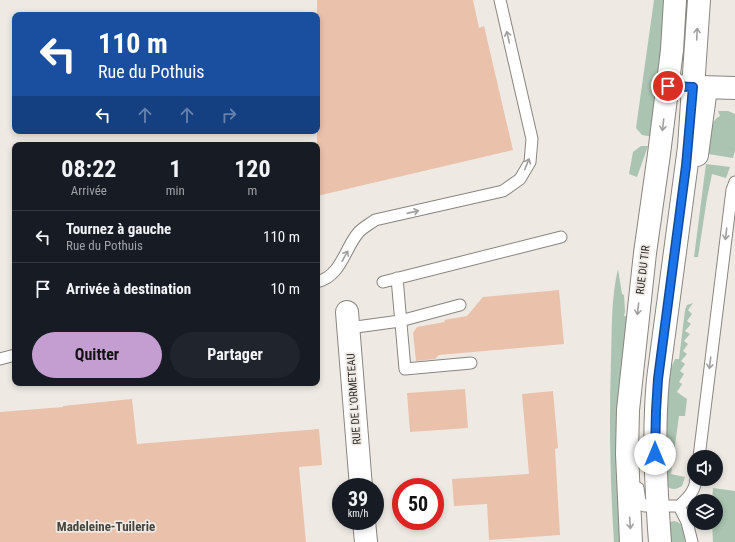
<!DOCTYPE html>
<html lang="fr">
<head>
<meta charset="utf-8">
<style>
  :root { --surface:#171b24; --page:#20242c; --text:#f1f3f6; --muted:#9ea1a6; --line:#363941; --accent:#c49ed1 }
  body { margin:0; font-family:"Roboto Condensed",sans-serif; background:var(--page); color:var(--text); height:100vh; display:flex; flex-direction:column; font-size:15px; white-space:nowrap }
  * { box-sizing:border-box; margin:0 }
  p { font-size:13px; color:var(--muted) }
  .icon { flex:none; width:22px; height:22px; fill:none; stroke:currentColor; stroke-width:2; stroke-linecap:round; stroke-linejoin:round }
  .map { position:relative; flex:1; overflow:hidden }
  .side { position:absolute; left:12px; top:142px; width:308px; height:244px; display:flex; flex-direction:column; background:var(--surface); border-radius:8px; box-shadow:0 2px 6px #0003 }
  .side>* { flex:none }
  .hud { position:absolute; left:12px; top:12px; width:308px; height:122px; border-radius:8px; box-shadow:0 2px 6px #0003; background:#1a4fa0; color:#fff; overflow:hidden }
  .tools { position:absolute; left:687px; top:450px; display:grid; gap:8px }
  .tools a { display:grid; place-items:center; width:36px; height:36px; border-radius:50%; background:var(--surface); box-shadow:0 2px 6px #0003; font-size:20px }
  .speed { position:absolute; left:332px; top:478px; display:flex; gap:8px; font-size:20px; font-weight:700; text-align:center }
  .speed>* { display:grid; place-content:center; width:52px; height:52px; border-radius:50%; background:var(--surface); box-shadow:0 2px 6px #0003; line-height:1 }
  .speed small { font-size:10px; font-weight:400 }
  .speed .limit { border:6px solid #d22; background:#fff; color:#111 }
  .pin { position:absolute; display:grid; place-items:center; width:34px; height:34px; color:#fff; margin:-17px; border:2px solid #fff; border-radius:50%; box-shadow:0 1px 4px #0007 }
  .me { position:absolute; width:44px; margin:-22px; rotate:0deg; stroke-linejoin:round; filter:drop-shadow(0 0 3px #0008) }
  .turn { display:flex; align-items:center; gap:14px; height:84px; padding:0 20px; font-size:18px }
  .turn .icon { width:52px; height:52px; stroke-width:2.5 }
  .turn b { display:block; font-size:28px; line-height:34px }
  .lanes { display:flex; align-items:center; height:38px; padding:0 20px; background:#0003; justify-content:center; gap:20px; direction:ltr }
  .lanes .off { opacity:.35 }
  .eta { display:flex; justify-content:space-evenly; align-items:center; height:68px; text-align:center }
  .eta b { font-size:24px; font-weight:700; line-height:28px }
  .primary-button { display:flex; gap:8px; margin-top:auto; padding:8px 20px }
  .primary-button a { flex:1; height:46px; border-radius:24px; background:var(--accent); color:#111; font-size:16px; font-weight:700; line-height:46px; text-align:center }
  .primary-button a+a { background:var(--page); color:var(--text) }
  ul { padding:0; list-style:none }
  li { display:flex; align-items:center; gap:12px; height:52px; padding:0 20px; border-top:1px solid var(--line) }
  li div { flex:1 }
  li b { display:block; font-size:15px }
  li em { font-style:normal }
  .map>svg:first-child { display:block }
  .green { fill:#aac4b1 }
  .building { fill:#eac1ab }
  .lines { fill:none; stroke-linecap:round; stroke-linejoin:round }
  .service-casing { stroke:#89857f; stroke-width:13 }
  .minor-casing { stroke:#89857f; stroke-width:24 }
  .secondary-casing { stroke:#89857f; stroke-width:24 }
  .service { stroke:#fff; stroke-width:11 }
  .minor { stroke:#fff; stroke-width:22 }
  .secondary { stroke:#fff; stroke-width:22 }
  .oneway { stroke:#a0a09f }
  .route-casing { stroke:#114b97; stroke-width:10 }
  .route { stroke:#1a73e8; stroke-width:7 }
  .labels { text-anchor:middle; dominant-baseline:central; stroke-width:3.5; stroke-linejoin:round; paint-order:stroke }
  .street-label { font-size:11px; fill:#2d2b29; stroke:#eeeae3 }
  .quarter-label { font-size:13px; font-weight:bold; fill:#47443e; stroke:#eeeae3 }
</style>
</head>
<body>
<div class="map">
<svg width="735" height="542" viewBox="0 0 735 542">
  <rect width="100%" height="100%" fill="#eeeae3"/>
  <path class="green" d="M654,0H666L654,137L642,135L636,128Z
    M718,111H728L735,114V151L733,158L708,154C710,143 708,121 720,116Z
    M641,146H648L637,177L629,174L633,152Z
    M706,164L730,167L726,178L712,174L707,198L698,257H694Z
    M618,269L622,294L624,295L625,311L624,316L630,317L625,542H614C610,481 609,421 611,360C612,329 611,298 618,269Z
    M693,303L688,310L692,314L687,321L691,324L685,331L690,334L684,341L688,344L683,351L687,354L681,361L685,364L680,371L684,374L679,382L682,384L677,392L687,399L685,416H679L671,474L685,477L682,486C676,490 672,490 666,486L662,389L675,359H679L685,310L687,305Z
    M713,488L735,491V542H713L712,523H716V501H712Z
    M674,521C685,523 684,533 685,542H666L667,524L670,522Z"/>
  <path class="building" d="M317,0H473L479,28L484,26L513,150L317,196Z
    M559,290L564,344L439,355L435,359L416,361L413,333L417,327L445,322L444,320L467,316L483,297Z
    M465,389L468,428L410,432L407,393Z
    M553,391L558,448L555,449L560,535L489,540L487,504L454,506L452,479L529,474L522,394Z
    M132,399L137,444L319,429L322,465L299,467L306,542H0V412L63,407V406Z"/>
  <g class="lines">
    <defs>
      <path id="service" d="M397,278L405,369L471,363
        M317,282C341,276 344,250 358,233C362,228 370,224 375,220L503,191L520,179L530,162L532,139L500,0
        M383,282L561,237
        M349,328L400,321L460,305
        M0,359L15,355
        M699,457L732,190L735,182
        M638,488L640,501L644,506H679C688,498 695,491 696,479
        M679,506L687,522L692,542"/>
      <path id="minor" d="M668,86L735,88
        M697,155L706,88
        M347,312L361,487
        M364,521L366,542"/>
      <path id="secondary" d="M631,542L627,454L628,410L645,253L659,154L672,50L675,0
        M660,542C656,488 653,433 658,379L689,147L699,0"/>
    </defs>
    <use href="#service" class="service-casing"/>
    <use href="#minor" class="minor-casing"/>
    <use href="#secondary" class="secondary-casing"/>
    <use href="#service" class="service"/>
    <use href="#minor" class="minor"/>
    <use href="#secondary" class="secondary"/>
  </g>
  <defs><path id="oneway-shaft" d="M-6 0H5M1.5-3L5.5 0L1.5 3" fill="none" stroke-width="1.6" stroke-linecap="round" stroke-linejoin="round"/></defs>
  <g class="oneway">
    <use href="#oneway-shaft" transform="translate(697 34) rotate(-87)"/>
    <use href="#oneway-shaft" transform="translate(508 37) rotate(-103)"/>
    <use href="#oneway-shaft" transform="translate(663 125) rotate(97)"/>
    <use href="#oneway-shaft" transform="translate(527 164) rotate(-68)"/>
    <use href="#oneway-shaft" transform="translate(413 212) rotate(-13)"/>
    <use href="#oneway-shaft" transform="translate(726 234) rotate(97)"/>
    <use href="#oneway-shaft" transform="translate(345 256) rotate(-61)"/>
    <use href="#oneway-shaft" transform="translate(638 309) rotate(96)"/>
    <use href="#oneway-shaft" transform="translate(710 363) rotate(97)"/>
    <use href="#oneway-shaft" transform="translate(630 523) rotate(86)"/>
  </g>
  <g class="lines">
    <defs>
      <path id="route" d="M655,454L656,411L658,379L686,166L693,87L668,86"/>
    </defs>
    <use href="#route" class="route-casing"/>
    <use href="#route" class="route"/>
  </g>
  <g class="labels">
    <g class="street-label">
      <text transform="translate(643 270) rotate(-83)">RUE DU TIR</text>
      <text transform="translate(354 399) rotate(-94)">RUE DE L'ORMETEAU</text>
    </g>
    <g class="quarter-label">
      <text x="106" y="526">Madeleine-Tuilerie</text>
    </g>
  </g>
</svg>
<div class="tools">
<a><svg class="icon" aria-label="sound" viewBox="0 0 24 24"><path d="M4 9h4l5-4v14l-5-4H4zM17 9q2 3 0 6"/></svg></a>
<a><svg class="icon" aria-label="layers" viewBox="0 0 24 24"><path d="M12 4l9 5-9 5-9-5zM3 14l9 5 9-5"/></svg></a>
</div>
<div class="speed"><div>39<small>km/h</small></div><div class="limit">50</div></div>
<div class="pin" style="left:668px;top:86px;background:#d93025"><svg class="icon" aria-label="arrive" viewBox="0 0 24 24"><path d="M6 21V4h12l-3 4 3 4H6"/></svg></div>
<svg class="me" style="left:655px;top:454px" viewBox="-20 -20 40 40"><circle r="19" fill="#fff"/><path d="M0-13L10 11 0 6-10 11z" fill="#1a73e8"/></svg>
<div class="hud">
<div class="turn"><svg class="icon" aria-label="left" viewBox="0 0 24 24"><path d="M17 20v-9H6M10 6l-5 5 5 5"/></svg><div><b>110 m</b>Rue du Pothuis</div></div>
<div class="lanes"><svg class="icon" aria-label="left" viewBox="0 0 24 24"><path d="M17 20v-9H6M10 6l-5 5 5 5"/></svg><svg class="icon off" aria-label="ahead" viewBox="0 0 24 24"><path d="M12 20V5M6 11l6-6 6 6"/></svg><svg class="icon off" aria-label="ahead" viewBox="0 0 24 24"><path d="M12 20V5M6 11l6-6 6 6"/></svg><svg class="icon off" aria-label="right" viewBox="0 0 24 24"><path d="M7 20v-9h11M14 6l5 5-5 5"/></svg></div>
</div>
<section class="side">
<div class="eta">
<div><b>08:22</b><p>Arrivée</p></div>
<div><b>1</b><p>min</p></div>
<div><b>120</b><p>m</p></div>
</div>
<ul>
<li><svg class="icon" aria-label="left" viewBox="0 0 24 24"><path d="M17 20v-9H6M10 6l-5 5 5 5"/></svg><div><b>Tournez à gauche</b><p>Rue du Pothuis</p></div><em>110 m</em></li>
<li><svg class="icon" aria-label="arrive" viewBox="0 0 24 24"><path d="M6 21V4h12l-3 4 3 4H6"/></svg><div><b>Arrivée à destination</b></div><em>10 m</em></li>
</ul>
<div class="primary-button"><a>Quitter</a><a>Partager</a></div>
</section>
</div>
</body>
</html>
